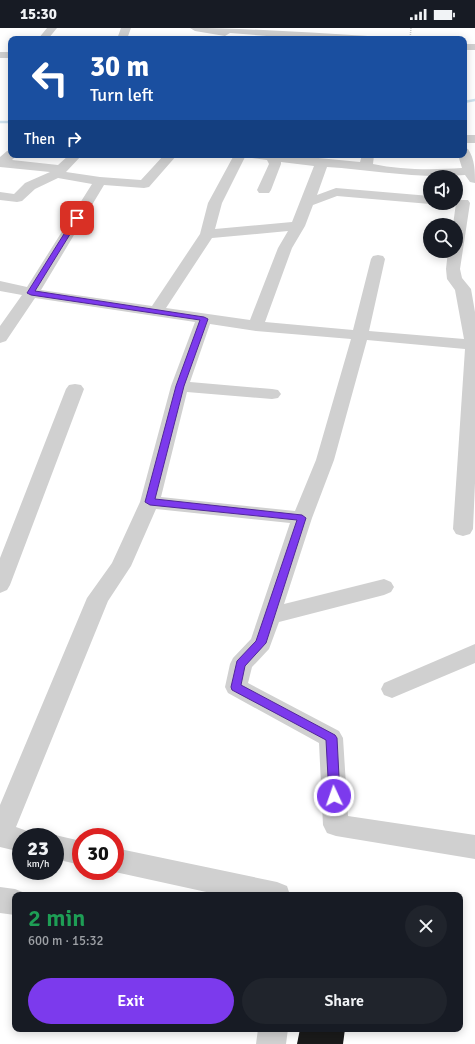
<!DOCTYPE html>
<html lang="en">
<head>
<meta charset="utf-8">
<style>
  :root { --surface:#171b24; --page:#20242c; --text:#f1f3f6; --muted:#9ea1a6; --accent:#7c3aed }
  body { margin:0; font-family:Signika,sans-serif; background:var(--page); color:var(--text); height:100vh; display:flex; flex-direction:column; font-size:15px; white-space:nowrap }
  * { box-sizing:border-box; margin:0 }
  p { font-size:13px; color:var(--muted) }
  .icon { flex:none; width:22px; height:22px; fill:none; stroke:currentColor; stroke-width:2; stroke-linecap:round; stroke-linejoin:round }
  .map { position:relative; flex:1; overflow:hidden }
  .panel { position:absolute; left:12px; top:864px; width:451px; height:140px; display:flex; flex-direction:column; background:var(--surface); border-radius:8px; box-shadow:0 2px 10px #0003 }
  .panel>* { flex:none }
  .banner { position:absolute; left:8px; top:8px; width:459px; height:122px; border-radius:8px; box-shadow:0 2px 10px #0003; background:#1a4fa0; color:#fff; overflow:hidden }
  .fabs { position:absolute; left:423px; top:142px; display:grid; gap:8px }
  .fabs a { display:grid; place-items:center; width:40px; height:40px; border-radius:50%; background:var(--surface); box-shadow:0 2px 10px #0003; font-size:20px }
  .speed { position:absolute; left:12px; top:800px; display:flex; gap:8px; font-size:20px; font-weight:700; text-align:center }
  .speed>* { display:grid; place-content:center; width:52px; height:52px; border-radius:50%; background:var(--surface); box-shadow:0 2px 10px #0003; line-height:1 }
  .speed small { font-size:10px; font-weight:400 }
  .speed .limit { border:6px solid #d22; background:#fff; color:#111 }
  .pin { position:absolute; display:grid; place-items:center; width:34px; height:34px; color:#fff; margin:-17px; border-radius:8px; box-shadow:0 2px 6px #0006 }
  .me { position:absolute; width:44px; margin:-22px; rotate:357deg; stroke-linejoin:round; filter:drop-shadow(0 0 3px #0008) }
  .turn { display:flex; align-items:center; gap:14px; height:84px; padding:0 16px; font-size:18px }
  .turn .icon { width:52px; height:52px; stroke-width:2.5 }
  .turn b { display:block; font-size:28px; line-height:34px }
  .then { display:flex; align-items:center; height:38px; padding:0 16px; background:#0003; gap:8px; font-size:15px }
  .round { display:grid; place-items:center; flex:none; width:42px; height:42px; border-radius:21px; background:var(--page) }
  .summary { display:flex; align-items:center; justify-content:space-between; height:68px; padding:0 16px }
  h1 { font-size:24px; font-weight:600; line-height:30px; color:#1e9e55 }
  .action { display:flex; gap:8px; margin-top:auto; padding:8px 16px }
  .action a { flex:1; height:46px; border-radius:24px; background:var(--accent); color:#fff; font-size:16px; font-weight:600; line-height:46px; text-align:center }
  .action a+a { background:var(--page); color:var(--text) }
  .status { display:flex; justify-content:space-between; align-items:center; height:28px; padding:0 20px; background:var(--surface); direction:ltr }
  .status svg { height:11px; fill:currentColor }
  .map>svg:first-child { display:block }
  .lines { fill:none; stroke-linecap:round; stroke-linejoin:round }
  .stream { stroke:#cfe2ee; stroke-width:2.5 }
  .building { fill:#1a1a1a }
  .path { stroke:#cdcdcd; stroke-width:1.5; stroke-dasharray:1 1; stroke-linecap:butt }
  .minor { fill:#d0d0d0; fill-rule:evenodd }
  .route { fill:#7c3aed; stroke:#51269a }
</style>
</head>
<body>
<div class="status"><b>15:30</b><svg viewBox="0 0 49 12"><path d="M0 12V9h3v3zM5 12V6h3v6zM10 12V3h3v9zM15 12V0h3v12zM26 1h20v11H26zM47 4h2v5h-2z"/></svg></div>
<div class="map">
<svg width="475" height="1016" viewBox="0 0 475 1016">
  <rect width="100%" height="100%" fill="#fff"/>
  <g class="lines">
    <path class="stream" d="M464,74L475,72
      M0,94H11"/>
  </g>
  <path class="building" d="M300,1001H345L343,1016H297Z"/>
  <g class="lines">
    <path class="path" d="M410,11L411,0"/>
    <path class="minor" d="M47,0H57L48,11H38Z
      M121,0H131L127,11H117Z
      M190,0C249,0 309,5 368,8L373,11H305L230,5L225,8L195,3Z
      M464,16H475V22H464Z
      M0,24H11V30H0Z
      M464,107H475V115H464Z
      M464,120L468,121C475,131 475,144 475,155L470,154L465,147C417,151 374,142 327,139L317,167L336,160L430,168V175H434L430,176L337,168L313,177L305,198L292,220L265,294L353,302L371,231L373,228L378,227L383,228L385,231L369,303L464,311L455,262L447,251L446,241L448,223H456V197H453L456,175L458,172H468L470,175L460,241L462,250L471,261L475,284V455L473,501L470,506L463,508L456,506L453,501L465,321L367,312L334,432L312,490L284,576L384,551L391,554L394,559L391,564L384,567L279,594L269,621L252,639L248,655L339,703L343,710L348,788L475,807V831L336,808L327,805L323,797L319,715L228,665L225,659L230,636L233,630L251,611L290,495L156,481L131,538L108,573L16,799L30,804L33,809H21V824L0,819V777L87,570L112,535L140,474L171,358L195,294L35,270L6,313L0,315V298L22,267L0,263V253L27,259L92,156L58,150L35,161L22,173L17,174L0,172V164L14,166L25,155L50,144L0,139V129L7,123L11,122V127H17L12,132L58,137L69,127H82L66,144L100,149L141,152L164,127H177L149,159L144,160L104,157L41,262L152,278L200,206L208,175L234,127H246L222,175L215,201L292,194L314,138L281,134V136L271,162L269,165H259L257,162L269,136L267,132L252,130L250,127H287L360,134L362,127H374L373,136C401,142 433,142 462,140L458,127H464ZM288,203L278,220L250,292L166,280L212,210ZM210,296L256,303L351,311L316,432L295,483L161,469L187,364L272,371L278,370L281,366L278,362L272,361L190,354Z
      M75,356L81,357L84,361L10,557L7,562L0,565V530L66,361L69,357Z
      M475,616V635L392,670L384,667L381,661L384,655Z
      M55,807L81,813V837L55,831V809H50Z
      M115,820L277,854L287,858L290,867H220L115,844L112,843H115Z
      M0,859L15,861L25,865V867H15V887L0,885Z
      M258,1001H288L286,1016H256Z"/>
  </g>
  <path class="route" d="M77,188L80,190L35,263L204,289L208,291L184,358L155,471L302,487L306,490L266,615L245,638L241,657L335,707L337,710L340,768L338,772L334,773L330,772L329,768L326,712L232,662L231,659L237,633L256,613L297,492L150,477L145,474L176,358L200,292L31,267L27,265L74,190Z"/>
</svg>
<div class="fabs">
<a><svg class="icon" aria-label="sound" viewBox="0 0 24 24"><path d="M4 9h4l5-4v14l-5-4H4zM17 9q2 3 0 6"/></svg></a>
<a><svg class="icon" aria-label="search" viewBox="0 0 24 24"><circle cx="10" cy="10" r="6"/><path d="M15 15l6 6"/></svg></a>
</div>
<div class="speed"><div>23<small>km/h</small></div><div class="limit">30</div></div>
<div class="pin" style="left:77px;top:190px;background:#d93025"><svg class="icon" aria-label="arrive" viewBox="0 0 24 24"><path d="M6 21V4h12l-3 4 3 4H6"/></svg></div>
<svg class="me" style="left:334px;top:768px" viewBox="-20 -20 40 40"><circle r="17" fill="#7c3aed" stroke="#fff" stroke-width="3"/><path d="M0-11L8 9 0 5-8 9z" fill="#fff"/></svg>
<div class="banner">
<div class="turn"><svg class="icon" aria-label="left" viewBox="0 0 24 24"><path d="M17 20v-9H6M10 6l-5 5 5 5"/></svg><div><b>30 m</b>Turn left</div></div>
<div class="then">Then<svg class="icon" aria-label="right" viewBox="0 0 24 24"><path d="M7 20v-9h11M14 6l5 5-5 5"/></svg></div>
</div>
<section class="panel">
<div class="summary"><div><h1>2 min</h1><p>600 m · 15:32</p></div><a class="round"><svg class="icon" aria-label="close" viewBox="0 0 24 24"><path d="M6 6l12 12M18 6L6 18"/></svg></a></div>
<div class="action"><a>Exit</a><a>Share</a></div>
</section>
</div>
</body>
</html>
